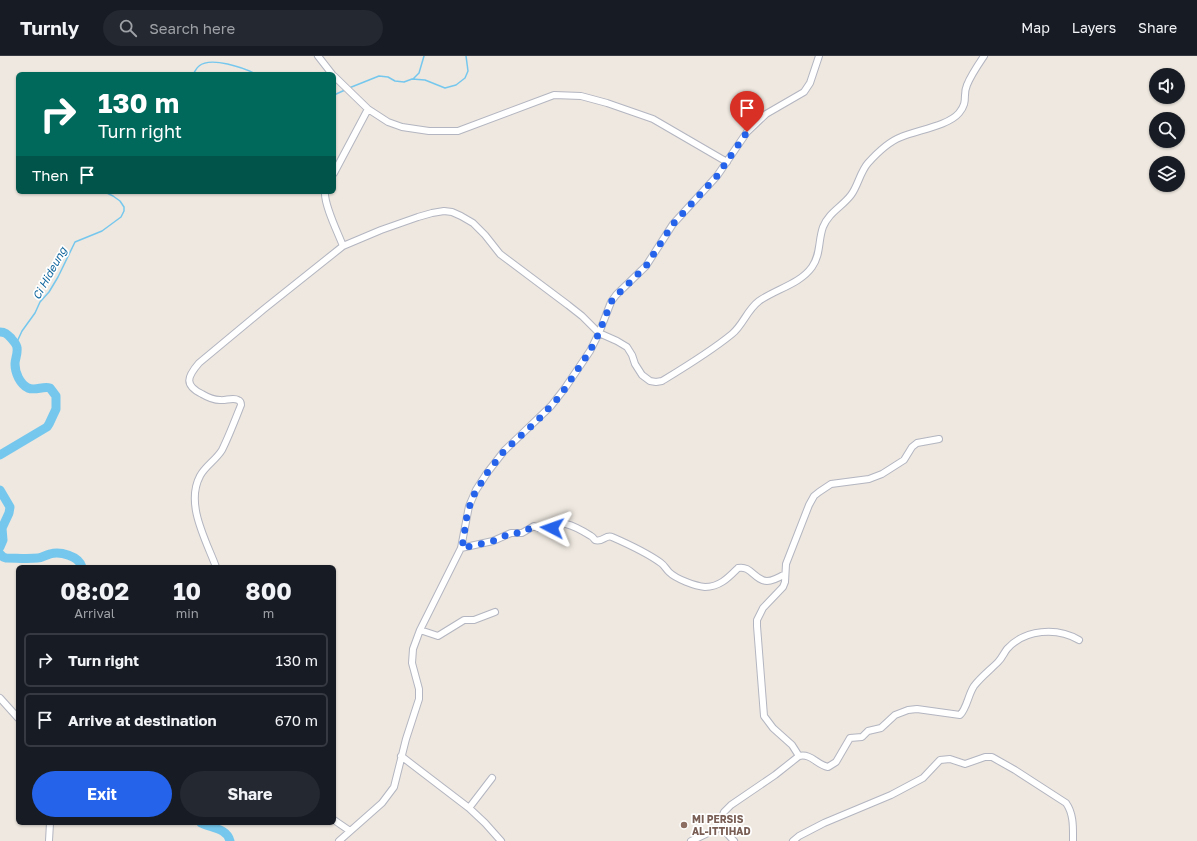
<!DOCTYPE html>
<html lang="en">
<head>
<meta charset="utf-8">
<style>
  :root { --surface:#171b24; --page:#242831; --text:#f1f3f6; --muted:#9ea1a6; --line:#363941; --accent:#2563eb }
  body { margin:0; font-family:"Golos Text",sans-serif; background:var(--page); color:var(--text); height:100vh; display:flex; flex-direction:column; font-size:15px; white-space:nowrap }
  * { box-sizing:border-box; margin:0 }
  p { font-size:13px; color:var(--muted) }
  .icon { flex:none; width:22px; height:22px; fill:none; stroke:currentColor; stroke-width:2; stroke-linecap:round; stroke-linejoin:round }
  .map { position:relative; flex:1; overflow:hidden }
  .panel { position:absolute; left:16px; top:509px; width:320px; height:260px; display:flex; flex-direction:column; background:var(--surface); border-radius:6px; box-shadow:0 1px 3px #0004 }
  .panel>* { flex:none }
  .top-card { position:absolute; left:16px; top:16px; width:320px; height:122px; border-radius:6px; box-shadow:0 1px 3px #0004; background:#00695c; color:#fff; overflow:hidden }
  .fabs { position:absolute; left:1149px; top:12px; display:grid; gap:8px }
  .fabs a { display:grid; place-items:center; width:36px; height:36px; border-radius:50%; background:var(--surface); box-shadow:0 1px 3px #0004; font-size:20px }
  .pin { position:absolute; display:grid; place-items:center; width:34px; height:34px; color:#fff; margin:-41px -17px; border-radius:50% 50% 50% 0; rotate:-45deg; box-shadow:0 0 4px #0007 }
  .pin .icon { rotate:45deg }
  .me { position:absolute; width:44px; margin:-22px; rotate:274deg; stroke-linejoin:round; filter:drop-shadow(0 0 3px #0008) }
  .turn { display:flex; align-items:center; gap:14px; height:84px; padding:0 16px; font-size:18px }
  .turn .icon { width:52px; height:52px; stroke-width:2.5 }
  .turn b { display:block; font-size:28px; line-height:34px }
  .then { display:flex; align-items:center; height:38px; padding:0 16px; background:#0003; gap:8px; font-size:15px }
  .eta { display:flex; justify-content:space-evenly; align-items:center; height:68px; text-align:center }
  .eta b { font-size:24px; font-weight:700; line-height:28px }
  .button { display:flex; gap:8px; margin-top:auto; padding:8px 16px }
  .button a { flex:1; height:46px; border-radius:24px; background:var(--accent); color:#fff; font-size:16px; font-weight:700; line-height:46px; text-align:center }
  .button a+a { background:var(--page); color:var(--text) }
  ul { padding:0; list-style:none }
  li { display:flex; align-items:center; gap:12px; height:54px; margin:0 8px 6px; padding:0 8px; border:2px solid var(--line); border-radius:6px }
  li div { flex:1 }
  li b { display:block; font-size:15px }
  li em { font-style:normal }
  header { display:flex; align-items:center; gap:24px; box-sizing:border-box; height:56px; padding:0 20px; background:var(--surface); border-bottom:1px solid var(--line) }
  header strong { font-size:19px }
  nav { display:flex; gap:22px; margin-inline-start:auto; font-size:14px }
  .search { width:280px; height:36px; background:var(--page); display:flex; align-items:center; gap:10px; box-sizing:border-box; padding:0 14px; border-radius:22px; color:var(--muted); font-size:15px }
  .map>svg:first-child { display:block }
  .lines { fill:none; stroke-linecap:round; stroke-linejoin:round }
  .stream { stroke:#76c7ed; stroke-width:1.5 }
  .river { stroke:#76c7ed; stroke-width:9 }
  .minor-casing { stroke:#b3b5c0; stroke-width:8 }
  .minor { stroke:#fff; stroke-width:6 }
  .route { stroke:#2563eb; stroke-width:7; stroke-dasharray:0 12.6 }
  .education-dot { fill:#8d6e63; stroke:#fff; stroke-width:1.5 }
  .labels { text-anchor:middle; dominant-baseline:central; stroke-width:3.5; stroke-linejoin:round; paint-order:stroke }
  .education-label { font-size:10px; font-weight:bold; fill:#785e54; stroke:#fff; text-anchor:start }
  .water-label { font-size:11px; font-style:italic; fill:#10669d; stroke:#fff }
</style>
</head>
<body>
<header>
<strong>Turnly</strong>
<div class="search"><svg class="icon" aria-label="search" viewBox="0 0 24 24"><circle cx="10" cy="10" r="6"/><path d="M15 15l6 6"/></svg>Search here</div>
<nav><a>Map</a><a>Layers</a><a>Share</a></nav>
</header>
<div class="map">
<svg width="1197" height="785" viewBox="0 0 1197 785">
  <rect width="100%" height="100%" fill="#eee8e0"/>
  <g class="lines">
    <path class="stream" d="M193,18C195,16 196,12 199,10C211,0 244,12 256,18
      M413,23L419,17L424,0
      M349,32L379,20L388,21L395,25L404,26L412,23L425,24L445,32L456,29L465,22L468,15L466,0
      M334,39L345,34
      M16,288L22,275L35,257L40,246L49,236L58,221L75,186L102,175L121,161L124,155V151L120,145L113,140L105,136"/>
    <path class="river" d="M0,276C5,276 7,278 11,282C13,285 17,288 17,292C18,297 15,303 15,308C15,317 20,328 28,332C35,335 43,330 50,332L56,340V353L49,368L47,371L0,399
      M0,434L10,451L9,457L2,472L3,484L0,491
      M0,498L3,501L6,502C16,502 27,503 38,502C42,502 45,499 50,498C60,495 79,500 82,511
      M201,767C211,772 227,772 230,785"/>
    <defs>
      <path id="minor" d="M318,0L332,18
        M334,20L368,53L388,66L402,71L429,75H458L554,39L581,40L607,47L653,63L727,106
        M334,117L368,53
        M325,136C324,149 338,177 343,190
        M461,492L493,485L511,477H522L534,470C550,478 554,466 566,468C575,470 583,475 591,480C593,481 594,483 595,484C602,487 606,478 612,481C628,488 646,496 661,507C664,509 666,513 669,516C676,523 695,530 705,531C720,531 729,521 738,512C751,509 755,525 767,525C772,525 780,521 785,518
        M216,511C206,484 185,448 200,420C205,410 216,404 222,394C229,380 235,364 241,349C241,347 241,345 238,344C233,341 225,345 220,344C213,344 207,341 202,338C184,329 187,321 199,307L264,253L343,190L381,174L418,161L432,157L444,155L452,156L461,160L473,167L485,179L500,198L568,249L582,260L599,277L617,285L627,291L632,299L635,308L642,319L650,325L656,326L662,325C685,311 710,296 732,278C743,269 747,254 759,245C776,233 800,228 812,211C821,198 818,185 823,171C829,156 842,151 851,139C858,130 860,116 868,107C877,97 888,86 901,81C917,74 948,70 959,57C969,45 962,40 967,29C971,19 978,9 984,0
        M420,574L438,580L464,564H474L495,556
        M0,642L18,662
        M401,700L469,752L485,767L501,785
        M799,700C811,697 817,709 828,711L836,706L850,682L862,681L868,675L881,672L895,659L908,654L917,653L960,659C967,652 968,639 974,630C981,621 990,614 998,606C1002,602 1004,597 1007,593C1025,573 1057,571 1079,584
        M469,752L492,722
        M334,764L350,775
        M49,785L50,767
        M339,785L382,747L394,731L406,683L419,643V633L412,607L413,593L420,574L461,492L469,450L476,434L487,417L504,395L551,350L565,332L590,295L599,277L611,246L616,239L646,210L673,168L717,120L747,76L766,58L804,36L810,27L819,0
        M691,785L721,771
        M734,785L721,771L722,761L724,756L731,749L775,719L799,700L792,689L773,672L764,660L757,570V564L763,552L783,531L785,526L786,508L809,449L814,440L819,436L831,428L869,423L882,418L904,404L912,391L917,387L939,383
        M793,785L799,780L824,767L891,739L923,722L940,704L950,703L965,708L985,701H992L1015,714L1066,747C1074,758 1073,773 1073,785"/>
    </defs>
    <use href="#minor" class="minor-casing"/>
    <use href="#minor" class="minor"/>
  </g>
  <g class="lines">
    <path class="route" d="M552,472L544,474L534,470L522,477H511L493,485L462,492L467,459L472,442L487,417L504,395L538,364L560,340L590,295L599,277L611,246L616,240L646,210L673,168L717,120L747,76"/>
  </g>
  <circle class="education-dot" cx="684" cy="769" r="4"/>
  <g class="labels">
    <g class="education-label">
      <text x="692" y="763">MI PERSIS<tspan x="692" dy="12">AL-ITTIHAD</tspan></text>
    </g>
    <g class="water-label">
      <text transform="translate(49 217) rotate(-61)">Ci Hideung</text>
    </g>
  </g>
</svg>
<div class="fabs">
<a><svg class="icon" aria-label="sound" viewBox="0 0 24 24"><path d="M4 9h4l5-4v14l-5-4H4zM17 9q2 3 0 6"/></svg></a>
<a><svg class="icon" aria-label="search" viewBox="0 0 24 24"><circle cx="10" cy="10" r="6"/><path d="M15 15l6 6"/></svg></a>
<a><svg class="icon" aria-label="layers" viewBox="0 0 24 24"><path d="M12 4l9 5-9 5-9-5zM3 14l9 5 9-5"/></svg></a>
</div>
<div class="pin" style="left:747px;top:76px;background:#d93025"><svg class="icon" aria-label="arrive" viewBox="0 0 24 24"><path d="M6 21V4h12l-3 4 3 4H6"/></svg></div>
<svg class="me" style="left:552px;top:472px" viewBox="-20 -20 40 40"><path d="M0-17L14 15 0 8-14 15z" fill="#2563eb" stroke="#fff" stroke-width="4"/></svg>
<div class="top-card">
<div class="turn"><svg class="icon" aria-label="right" viewBox="0 0 24 24"><path d="M7 20v-9h11M14 6l5 5-5 5"/></svg><div><b>130 m</b>Turn right</div></div>
<div class="then">Then<svg class="icon" aria-label="arrive" viewBox="0 0 24 24"><path d="M6 21V4h12l-3 4 3 4H6"/></svg></div>
</div>
<section class="panel">
<div class="eta">
<div><b>08:02</b><p>Arrival</p></div>
<div><b>10</b><p>min</p></div>
<div><b>800</b><p>m</p></div>
</div>
<ul>
<li><svg class="icon" aria-label="right" viewBox="0 0 24 24"><path d="M7 20v-9h11M14 6l5 5-5 5"/></svg><div><b>Turn right</b></div><em>130 m</em></li>
<li><svg class="icon" aria-label="arrive" viewBox="0 0 24 24"><path d="M6 21V4h12l-3 4 3 4H6"/></svg><div><b>Arrive at destination</b></div><em>670 m</em></li>
</ul>
<div class="button"><a>Exit</a><a>Share</a></div>
</section>
</div>
</body>
</html>
